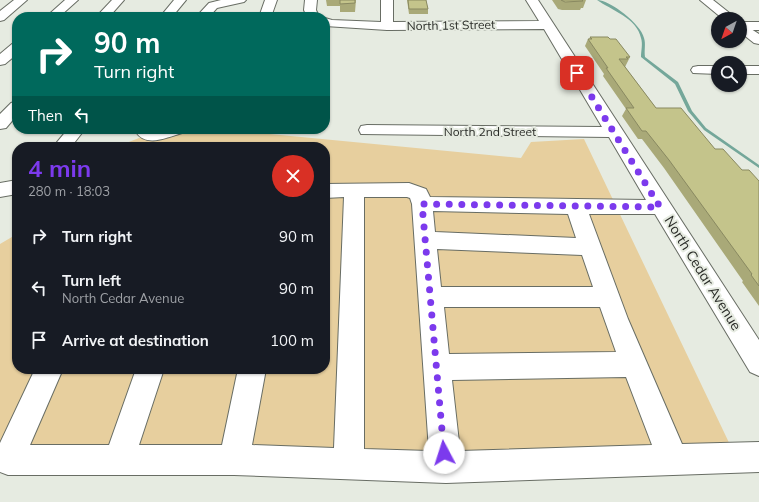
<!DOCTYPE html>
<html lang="en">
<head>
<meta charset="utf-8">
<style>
  :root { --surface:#171b24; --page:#20242c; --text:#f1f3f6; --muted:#9ea1a6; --accent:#7c3aed }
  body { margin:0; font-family:Mulish,sans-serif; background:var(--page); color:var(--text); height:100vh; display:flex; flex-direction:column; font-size:15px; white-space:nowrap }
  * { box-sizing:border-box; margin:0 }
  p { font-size:13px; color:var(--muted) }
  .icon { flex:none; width:22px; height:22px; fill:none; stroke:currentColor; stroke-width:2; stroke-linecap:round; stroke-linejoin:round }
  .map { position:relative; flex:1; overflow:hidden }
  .sheet { position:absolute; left:12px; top:142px; width:318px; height:232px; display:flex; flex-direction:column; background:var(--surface); border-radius:16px; box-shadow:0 1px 3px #0004 }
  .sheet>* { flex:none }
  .guide { position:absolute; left:12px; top:12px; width:318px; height:122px; border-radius:16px; box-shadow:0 1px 3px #0004; background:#00695c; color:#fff; overflow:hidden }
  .needle { width:26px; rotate:220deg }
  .tools { position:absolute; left:711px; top:12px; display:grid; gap:8px }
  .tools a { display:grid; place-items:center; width:36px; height:36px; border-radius:50%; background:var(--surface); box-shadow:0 1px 3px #0004; font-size:20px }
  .pin { position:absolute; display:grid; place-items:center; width:34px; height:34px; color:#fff; margin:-17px; border-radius:8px; box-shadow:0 2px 6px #0006 }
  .me { position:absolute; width:44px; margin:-22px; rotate:355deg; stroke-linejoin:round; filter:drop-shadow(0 0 3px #0008) }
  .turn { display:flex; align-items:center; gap:14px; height:84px; padding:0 16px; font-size:18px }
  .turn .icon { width:52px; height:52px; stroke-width:2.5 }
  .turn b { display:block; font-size:28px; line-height:34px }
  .then { display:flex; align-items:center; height:38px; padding:0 16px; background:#0003; gap:8px; font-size:15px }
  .round { display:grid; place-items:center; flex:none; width:42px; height:42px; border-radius:21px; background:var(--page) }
  .head { display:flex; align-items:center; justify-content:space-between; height:68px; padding:0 16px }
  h1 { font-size:24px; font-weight:700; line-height:30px; color:var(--accent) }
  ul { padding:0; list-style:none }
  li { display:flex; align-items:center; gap:12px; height:52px; padding:0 16px }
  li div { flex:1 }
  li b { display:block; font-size:15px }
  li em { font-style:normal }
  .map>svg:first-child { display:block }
  .green { fill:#e7cf9e }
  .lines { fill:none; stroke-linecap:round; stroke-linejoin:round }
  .stream { fill:#74a79a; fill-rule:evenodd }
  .minor-casing { stroke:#686d64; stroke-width:2 }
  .highway-casing { stroke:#686d64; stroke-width:2 }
  .minor { fill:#fff; fill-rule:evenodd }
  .highway { fill:#fff; fill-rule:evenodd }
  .wall { fill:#a9a978 }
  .building { fill:#c4c48b; stroke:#898961 }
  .route { stroke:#7c3aed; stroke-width:7; stroke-dasharray:0 12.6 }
  .labels { text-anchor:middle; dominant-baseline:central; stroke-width:4; stroke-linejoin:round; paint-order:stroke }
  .far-street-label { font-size:12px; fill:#292b27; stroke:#e6ebe1 }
  .street-label { font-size:14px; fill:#292b27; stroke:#e6ebe1 }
</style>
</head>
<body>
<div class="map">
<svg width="759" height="502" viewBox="0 0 759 502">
  <rect width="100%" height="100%" fill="#e6ebe1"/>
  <path class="green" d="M162,129H218L521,158L531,142L584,139L733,451L0,463V244L17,234V369H325V147H116Z"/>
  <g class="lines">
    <path class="stream" d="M597,0C610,0 641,24 644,38C646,44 644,50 645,57L678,82L692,111L706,128L759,165V168L704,130L688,111L675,84L641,57C641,51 643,44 641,38C637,18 611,10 597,0Z"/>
    <defs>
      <path id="minor" d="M14,0H27L4,20L0,21V11Z
        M65,0H78L59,17H46Z
        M112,0H124L109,17H96Z
        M174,0H186L172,17H160Z
        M221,0H246L244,2L217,8L209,17H196L209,3Z
        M265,0H277L271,17H259Z
        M305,0H317L316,10L319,17H307L304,10Z
        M381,0H393V22L539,21L526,0H538L759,340V376L750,372L655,214H589L628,319L682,444L759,442V472L446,483L234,475H8L0,472V443L35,369H63L30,445H109L136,369H164L139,445H222L238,369H266L252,445L334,448L344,197L325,198V184L409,183L426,189L430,197L646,200L609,137L361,134L359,130L361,126L367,125L602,127L544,29L387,30L325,26V18L332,20L381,22ZM364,197H407L410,198L412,204L429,451L364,449ZM433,211L568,214L576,238L435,232ZM437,249L582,255L593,287H441ZM444,307H600L616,352L449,354ZM626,377L652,445L460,451L452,380Z
        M740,22H759V30H740Z
        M17,43V54L5,64L0,65V54L12,44Z
        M698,66H718V74L693,73L691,70L693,67Z
        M740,66H759V74H740Z
        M17,101V115L6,128L0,129V114L11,103Z
        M68,129H85L71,147H53Z
        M137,129H184L182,133C168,137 146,148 136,132Z
        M17,180V194L0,197V183Z"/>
      <path id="highway" d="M700,0H713L737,19H723Z
        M740,22L759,34V44L754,43L740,32Z"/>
    </defs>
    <use href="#minor" class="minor-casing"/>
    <use href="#highway" class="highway-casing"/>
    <use href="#minor" class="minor"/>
    <use href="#highway" class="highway"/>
  </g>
  <path class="wall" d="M326,0H356L355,12H340V6H327Z
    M407,0H426L428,9V14H409Z
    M552,0H586L583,8H581L580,10H562L558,9Z
    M590,37L610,39L630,57L625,67L656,108L715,149L742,170L759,181V306L742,282L743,281L664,168L642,139H638L622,116L626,109L603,76L604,74L585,46L588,39H589Z"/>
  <path class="building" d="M340,0H355V3L340,4Z
    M408,0H426L428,9H409Z
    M561,0H582L583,1L565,2Z
    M590,37H608L610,39H616L630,57H626L628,59H619L656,108H681L715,149H723L742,170H749L759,181V286L751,275L752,274L669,160L646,131H642L626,108H634L606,68H608L588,39H592Z"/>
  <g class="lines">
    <path class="route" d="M444,453L422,204L660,207L577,73"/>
  </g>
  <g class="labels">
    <g class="far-street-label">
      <text transform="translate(451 25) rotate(-1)">North 1st Street</text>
      <text x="490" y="131">North 2nd Street</text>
    </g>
    <g class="street-label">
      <text transform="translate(703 273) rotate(58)">North Cedar Avenue</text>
    </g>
  </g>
</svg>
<div class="tools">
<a><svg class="needle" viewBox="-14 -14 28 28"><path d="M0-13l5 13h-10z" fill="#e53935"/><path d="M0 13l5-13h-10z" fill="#9ea1a6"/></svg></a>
<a><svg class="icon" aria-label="search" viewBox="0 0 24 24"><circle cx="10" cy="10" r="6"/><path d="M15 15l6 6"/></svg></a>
</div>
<div class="pin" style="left:577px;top:73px;background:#d93025"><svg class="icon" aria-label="arrive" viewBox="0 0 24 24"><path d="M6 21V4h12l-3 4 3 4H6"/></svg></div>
<svg class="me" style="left:444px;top:453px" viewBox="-20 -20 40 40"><circle r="19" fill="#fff"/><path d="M0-13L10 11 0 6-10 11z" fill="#7c3aed"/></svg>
<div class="guide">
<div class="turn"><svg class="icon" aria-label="right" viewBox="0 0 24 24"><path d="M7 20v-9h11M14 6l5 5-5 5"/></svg><div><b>90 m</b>Turn right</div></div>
<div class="then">Then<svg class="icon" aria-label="left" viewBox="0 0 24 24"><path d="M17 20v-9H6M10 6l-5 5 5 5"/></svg></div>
</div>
<section class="sheet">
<div class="head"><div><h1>4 min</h1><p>280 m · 18:03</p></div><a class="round" style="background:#d93025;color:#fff"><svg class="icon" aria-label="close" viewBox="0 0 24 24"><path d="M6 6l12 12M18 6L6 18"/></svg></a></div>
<ul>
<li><svg class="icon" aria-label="right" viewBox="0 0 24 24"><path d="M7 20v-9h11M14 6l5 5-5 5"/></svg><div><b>Turn right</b></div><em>90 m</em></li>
<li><svg class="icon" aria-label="left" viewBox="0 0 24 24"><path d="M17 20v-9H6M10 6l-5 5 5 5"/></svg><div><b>Turn left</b><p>North Cedar Avenue</p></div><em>90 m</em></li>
<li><svg class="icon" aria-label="arrive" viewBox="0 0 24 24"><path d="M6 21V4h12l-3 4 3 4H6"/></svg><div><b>Arrive at destination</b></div><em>100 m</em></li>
</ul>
</section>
</div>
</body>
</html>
